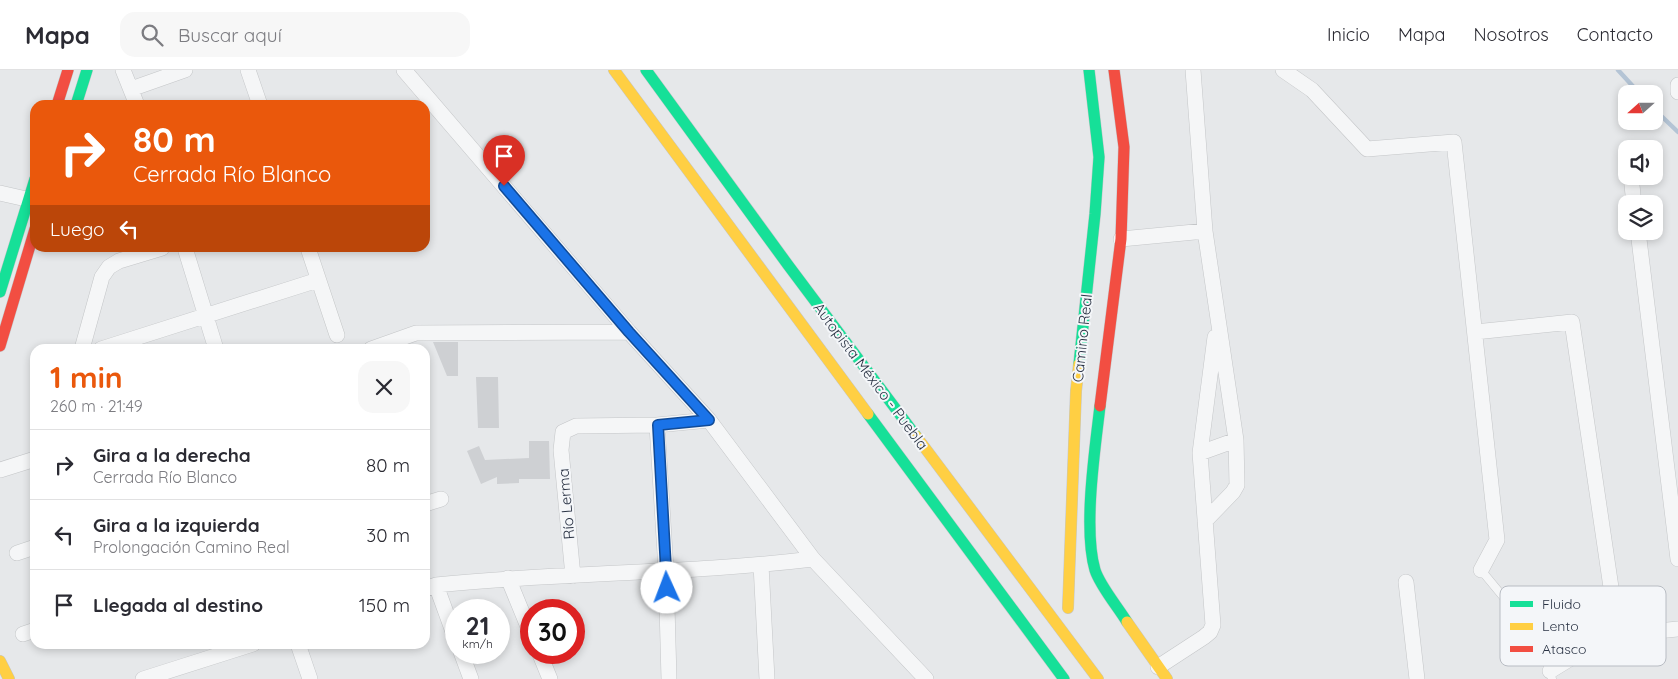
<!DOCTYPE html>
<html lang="es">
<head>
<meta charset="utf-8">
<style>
  :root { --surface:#fff; --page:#f7f7f7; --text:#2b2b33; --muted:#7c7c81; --line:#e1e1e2; --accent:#ea580c }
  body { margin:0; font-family:Quicksand,sans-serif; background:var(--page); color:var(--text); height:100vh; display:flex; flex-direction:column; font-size:19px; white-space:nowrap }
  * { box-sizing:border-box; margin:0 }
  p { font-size:16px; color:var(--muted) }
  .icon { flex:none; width:28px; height:28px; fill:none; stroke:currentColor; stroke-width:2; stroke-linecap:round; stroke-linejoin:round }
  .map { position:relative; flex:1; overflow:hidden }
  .sheet { position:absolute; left:30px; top:274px; width:400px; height:305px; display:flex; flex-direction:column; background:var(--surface); border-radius:15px; box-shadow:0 2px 8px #0003 }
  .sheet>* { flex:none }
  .hud { position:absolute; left:30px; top:30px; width:400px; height:152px; border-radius:15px; box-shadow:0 2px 8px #0003; background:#ea580c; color:#fff; overflow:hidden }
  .needle { width:32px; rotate:249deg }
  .tools { position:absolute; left:1618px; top:15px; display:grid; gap:10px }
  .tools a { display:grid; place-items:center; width:45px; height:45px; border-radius:10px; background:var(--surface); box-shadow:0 2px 8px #0003; font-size:25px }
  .speed { position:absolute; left:445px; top:529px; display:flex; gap:10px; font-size:25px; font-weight:700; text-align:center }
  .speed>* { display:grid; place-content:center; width:65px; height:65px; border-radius:50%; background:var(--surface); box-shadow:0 2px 8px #0003; line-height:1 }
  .speed small { font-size:12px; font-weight:400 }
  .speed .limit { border:8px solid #d22; background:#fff; color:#111 }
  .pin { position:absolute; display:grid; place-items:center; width:42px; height:42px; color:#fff; margin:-51px -21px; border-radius:50% 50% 50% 0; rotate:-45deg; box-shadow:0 0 5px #0007 }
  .pin .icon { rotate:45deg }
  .me { position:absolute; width:55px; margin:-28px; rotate:358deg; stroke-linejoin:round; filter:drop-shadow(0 0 4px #0008) }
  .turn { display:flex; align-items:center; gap:18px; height:105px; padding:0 20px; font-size:22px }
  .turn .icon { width:65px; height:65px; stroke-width:2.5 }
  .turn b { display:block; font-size:35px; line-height:42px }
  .then { display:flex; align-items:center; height:48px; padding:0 20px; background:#0003; gap:10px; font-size:19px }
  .round { display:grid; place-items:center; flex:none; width:52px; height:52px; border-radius:15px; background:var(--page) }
  .overview { display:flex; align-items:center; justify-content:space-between; height:85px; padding:0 20px }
  h1 { font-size:30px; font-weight:700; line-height:38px; color:var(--accent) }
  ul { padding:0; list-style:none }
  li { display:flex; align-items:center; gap:15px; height:70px; padding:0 20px; border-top:1px solid var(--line) }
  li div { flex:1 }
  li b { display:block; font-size:19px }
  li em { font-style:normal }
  header { display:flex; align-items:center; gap:30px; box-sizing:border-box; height:70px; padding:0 25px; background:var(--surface); border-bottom:1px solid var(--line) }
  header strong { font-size:24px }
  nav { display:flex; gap:28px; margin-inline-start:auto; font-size:18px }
  .search { width:350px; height:45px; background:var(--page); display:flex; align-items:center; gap:12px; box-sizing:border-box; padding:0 18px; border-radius:15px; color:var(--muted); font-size:19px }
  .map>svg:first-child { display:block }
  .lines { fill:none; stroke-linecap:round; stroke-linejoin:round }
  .stream { stroke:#b4c4d5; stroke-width:4.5 }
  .building { fill:#ced0d3 }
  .lane-casing { stroke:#c4c6c8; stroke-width:9 }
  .street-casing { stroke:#c4c6c8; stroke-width:16 }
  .fast-casing { stroke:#c4c6c8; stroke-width:12 }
  .slow-casing { stroke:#c4c6c8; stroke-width:12 }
  .jam-casing { stroke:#c4c6c8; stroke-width:12 }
  .lane { stroke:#f5f6f7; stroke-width:8 }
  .street { stroke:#f5f6f7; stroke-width:15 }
  .fast { stroke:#16e098; stroke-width:11 }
  .slow { stroke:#ffcf43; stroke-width:11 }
  .jam { stroke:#f24e42; stroke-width:11 }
  .route-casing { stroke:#114b97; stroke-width:12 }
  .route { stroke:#1a73e8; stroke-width:9 }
  .labels { text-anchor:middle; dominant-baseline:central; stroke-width:4; stroke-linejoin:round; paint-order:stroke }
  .street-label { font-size:15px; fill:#2b3445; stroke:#f4f6f9 }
  .key { fill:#f4f6f9; stroke:#b8bcc3; stroke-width:1 }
  .key-label { font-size:14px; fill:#2b3445 }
</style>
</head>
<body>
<header>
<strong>Mapa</strong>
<div class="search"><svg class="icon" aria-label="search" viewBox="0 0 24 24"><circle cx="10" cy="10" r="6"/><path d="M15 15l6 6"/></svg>Buscar aquí</div>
<nav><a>Inicio</a><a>Mapa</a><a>Nosotros</a><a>Contacto</a></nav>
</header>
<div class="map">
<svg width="1678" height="609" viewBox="0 0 1678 609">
  <rect width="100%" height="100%" fill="#e6e8ea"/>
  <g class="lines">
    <path class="stream" d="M1618,0L1640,24
      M1654,39L1678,62"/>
  </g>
  <path class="building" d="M433,272H458V306H447Z
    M476,307H498L499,358H478Z
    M529,371H549L550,409H519V413L497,414V407L481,414L467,381L479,376L485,390L529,388Z"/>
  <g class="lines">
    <defs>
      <path id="lane" d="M1481,500L1524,552L1544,583L1552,609"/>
      <path id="street" d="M123,0L137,35
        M248,0L260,35
        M404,0L629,262L709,350L813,489L926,609
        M1193,0L1205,161L1236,370L1237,415L1233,422L1205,451
        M1283,0L1312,20L1367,79L1454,72L1497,470L1481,500
        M1678,15V22
        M131,19L185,0
        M1631,106L1634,134
        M0,123L35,131
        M1638,161L1678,489
        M1121,169L1205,161
        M185,178L216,279
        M308,178L337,265
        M1475,262L1572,252L1618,565
        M82,279L102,207L109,197L119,191L162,178
        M101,279L318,210
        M371,279L416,263L629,262
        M657,355L666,500L669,609
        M1200,383L1236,370
        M0,400L35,389
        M425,434L441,429
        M17,483L35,477
        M761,495L767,609
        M573,506L561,380L563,362L576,356L657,355L709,350
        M508,508L531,564
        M1406,512L1417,609
        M436,515L456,570
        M425,519L436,515C561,502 688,504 813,489
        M23,564L35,560
        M298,574L310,609
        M461,582L471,609
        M539,582L550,609
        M1158,597L1204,567L1210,562L1213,555L1200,383L1215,267
        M1550,601L1607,566L1678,559
        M143,609L253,574"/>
      <path id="fast" d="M646,0L788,195L916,366
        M76,35L87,0
        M0,222L35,109
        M1079,294L1095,144L1099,87L1089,0
        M1100,336C1095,379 1083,459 1095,500C1100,516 1118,537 1127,552
        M868,344L1064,609"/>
      <path id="slow" d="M614,0L868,344
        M916,366L1098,609
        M1068,538L1076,321L1079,294
        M1127,552L1167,609
        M0,591L9,609"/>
      <path id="jam" d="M57,35L68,0
        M0,276L35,159
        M1100,336L1121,169L1124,77L1114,0"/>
    </defs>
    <use href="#lane" class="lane-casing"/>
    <use href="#street" class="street-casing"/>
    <use href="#fast" class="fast-casing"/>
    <use href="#slow" class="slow-casing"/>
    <use href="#jam" class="jam-casing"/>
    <use href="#lane" class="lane"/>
    <use href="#street" class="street"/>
    <use href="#fast" class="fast"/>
    <use href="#slow" class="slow"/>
    <use href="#jam" class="jam"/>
  </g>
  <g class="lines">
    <defs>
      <path id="route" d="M504,116L629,262L709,350L658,355L667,518"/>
    </defs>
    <use href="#route" class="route-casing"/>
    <use href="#route" class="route"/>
  </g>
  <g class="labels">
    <g class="street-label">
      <text transform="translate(1082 268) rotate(-84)">Camino Real</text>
      <text transform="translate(871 306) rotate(53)">Autopista México - Puebla</text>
      <text transform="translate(566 434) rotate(-95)">Río Lerma</text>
    </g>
  </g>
  <rect x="1500" y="516" width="166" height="80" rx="8" class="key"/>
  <rect x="1510" y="531" width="23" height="6" fill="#16e098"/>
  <rect x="1510" y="553" width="23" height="7" fill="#ffcf43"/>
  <rect x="1510" y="576" width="23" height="6" fill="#f24e42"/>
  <g class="key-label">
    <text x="1542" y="539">Fluido</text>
    <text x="1542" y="561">Lento</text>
    <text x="1542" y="584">Atasco</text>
  </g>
</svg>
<div class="tools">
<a><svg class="needle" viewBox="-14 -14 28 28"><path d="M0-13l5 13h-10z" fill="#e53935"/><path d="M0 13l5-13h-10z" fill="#7c7c81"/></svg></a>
<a><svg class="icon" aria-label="sound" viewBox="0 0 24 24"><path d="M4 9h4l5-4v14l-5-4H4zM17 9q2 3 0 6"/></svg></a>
<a><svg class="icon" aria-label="layers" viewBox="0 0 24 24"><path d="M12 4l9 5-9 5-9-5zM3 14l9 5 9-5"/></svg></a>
</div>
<div class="speed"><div>21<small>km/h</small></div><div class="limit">30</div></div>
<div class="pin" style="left:504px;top:116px;background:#d93025"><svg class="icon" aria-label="arrive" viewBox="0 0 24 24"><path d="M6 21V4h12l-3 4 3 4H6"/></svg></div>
<svg class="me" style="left:667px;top:518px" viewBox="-20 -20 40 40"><circle r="19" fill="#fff"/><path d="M0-13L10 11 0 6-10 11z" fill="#1a73e8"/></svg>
<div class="hud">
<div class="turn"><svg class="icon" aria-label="right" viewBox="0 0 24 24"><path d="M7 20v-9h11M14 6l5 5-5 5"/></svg><div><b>80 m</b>Cerrada Río Blanco</div></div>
<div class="then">Luego<svg class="icon" aria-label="left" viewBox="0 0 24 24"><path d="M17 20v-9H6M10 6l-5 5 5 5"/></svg></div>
</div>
<section class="sheet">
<div class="overview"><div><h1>1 min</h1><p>260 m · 21:49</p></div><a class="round"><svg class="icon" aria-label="close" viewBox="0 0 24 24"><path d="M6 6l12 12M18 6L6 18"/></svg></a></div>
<ul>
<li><svg class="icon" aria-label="right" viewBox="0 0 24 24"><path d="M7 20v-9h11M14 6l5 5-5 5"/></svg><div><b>Gira a la derecha</b><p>Cerrada Río Blanco</p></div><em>80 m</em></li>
<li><svg class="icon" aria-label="left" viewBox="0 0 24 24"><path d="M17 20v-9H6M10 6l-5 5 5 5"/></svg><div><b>Gira a la izquierda</b><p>Prolongación Camino Real</p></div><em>30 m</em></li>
<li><svg class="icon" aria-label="arrive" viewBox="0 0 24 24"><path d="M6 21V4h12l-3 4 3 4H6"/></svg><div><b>Llegada al destino</b></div><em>150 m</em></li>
</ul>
</section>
</div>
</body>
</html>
